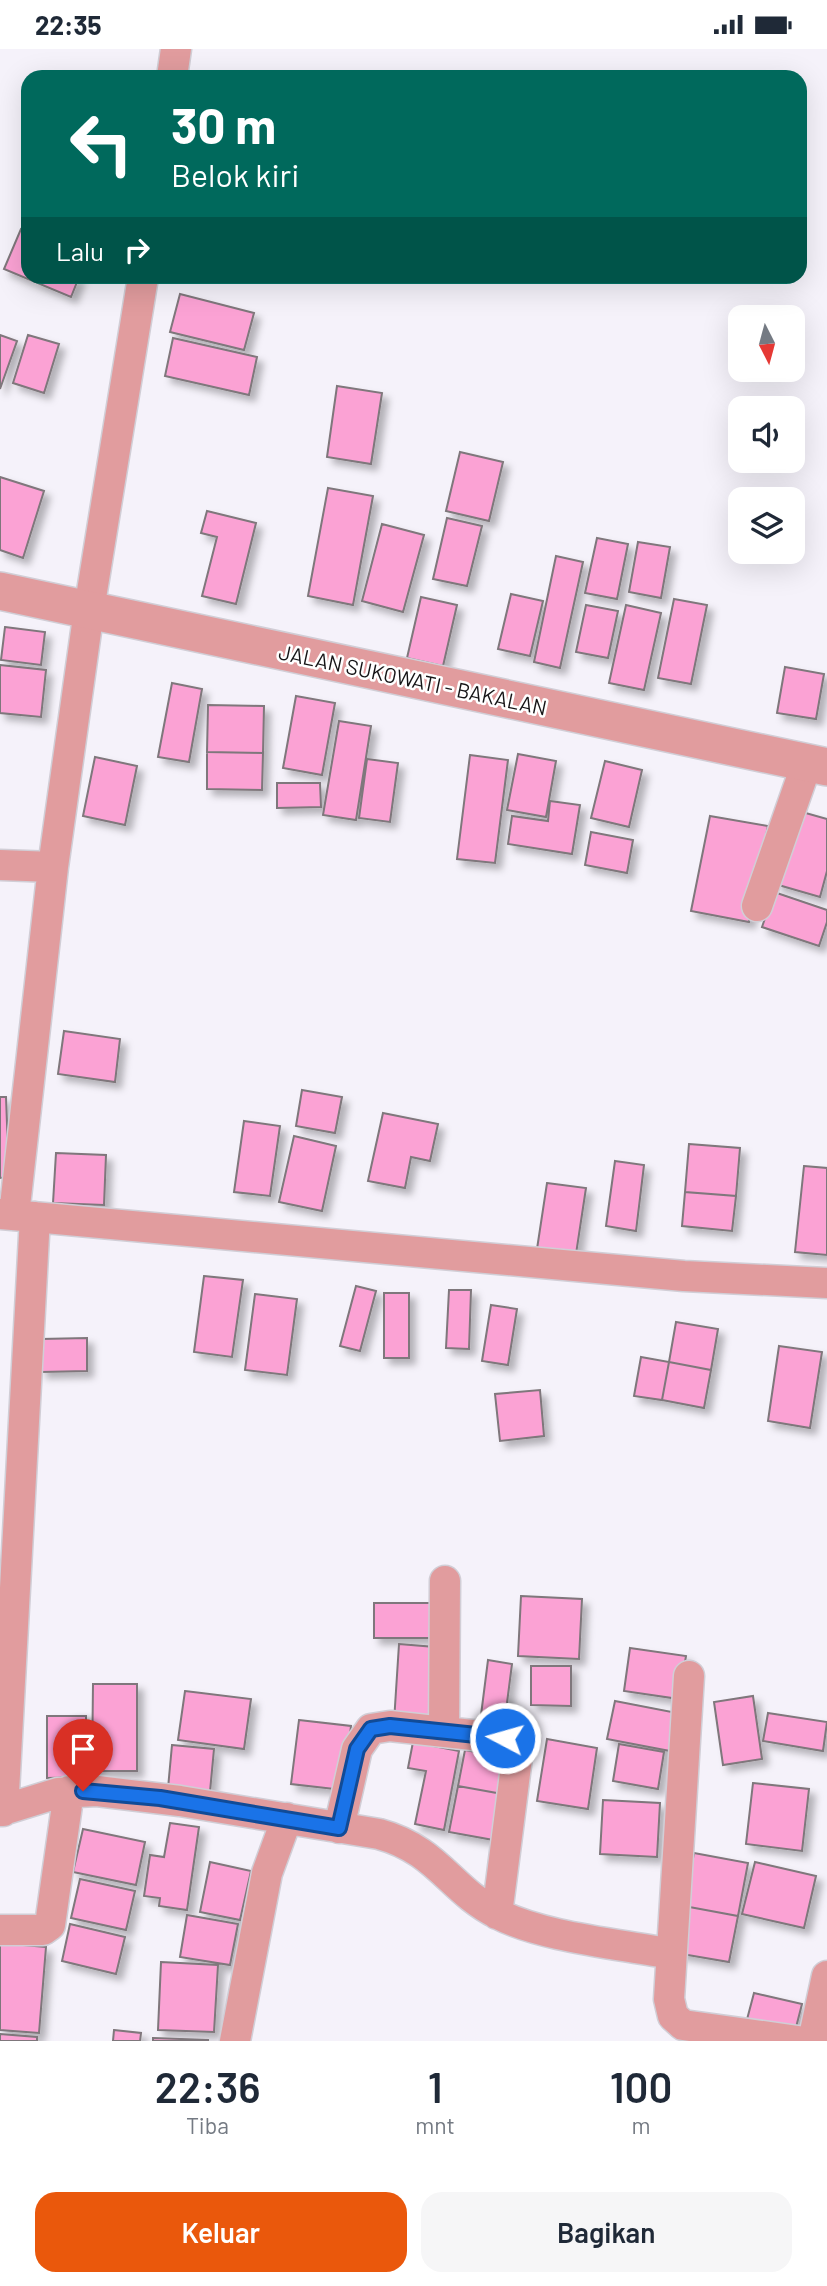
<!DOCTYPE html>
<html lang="id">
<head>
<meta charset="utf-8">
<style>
  :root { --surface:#fff; --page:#f6f6f7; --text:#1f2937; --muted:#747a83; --accent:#ea580c }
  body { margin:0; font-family:Barlow,sans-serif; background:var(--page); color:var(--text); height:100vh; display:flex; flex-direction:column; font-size:26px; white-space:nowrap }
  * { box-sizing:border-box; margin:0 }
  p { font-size:23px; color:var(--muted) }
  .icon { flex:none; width:38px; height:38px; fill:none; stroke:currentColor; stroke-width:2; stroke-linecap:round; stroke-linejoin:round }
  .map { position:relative; height:1992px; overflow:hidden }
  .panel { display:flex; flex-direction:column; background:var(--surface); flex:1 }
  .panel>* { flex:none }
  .top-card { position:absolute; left:21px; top:21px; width:786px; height:214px; border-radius:21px; box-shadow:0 7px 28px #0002; background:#00695c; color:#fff; overflow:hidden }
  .needle { width:46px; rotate:174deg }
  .tools { position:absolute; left:728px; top:256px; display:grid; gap:14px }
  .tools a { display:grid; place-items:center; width:77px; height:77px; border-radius:14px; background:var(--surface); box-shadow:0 7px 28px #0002; font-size:35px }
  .pin { position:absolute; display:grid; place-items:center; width:60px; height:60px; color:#fff; margin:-72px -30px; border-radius:50% 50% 50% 0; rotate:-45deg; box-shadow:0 0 7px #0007 }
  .pin .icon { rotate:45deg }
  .me { position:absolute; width:77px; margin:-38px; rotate:276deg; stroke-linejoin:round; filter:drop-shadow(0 0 5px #0008) }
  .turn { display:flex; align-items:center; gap:24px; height:147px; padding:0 35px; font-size:32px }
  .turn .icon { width:91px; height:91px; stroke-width:2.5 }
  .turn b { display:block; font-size:49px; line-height:60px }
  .then { display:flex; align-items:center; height:66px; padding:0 35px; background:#0003; gap:14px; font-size:26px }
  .eta { display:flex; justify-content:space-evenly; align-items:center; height:119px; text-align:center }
  .eta b { font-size:42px; font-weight:600; line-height:49px }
  .cta { display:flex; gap:14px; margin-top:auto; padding:14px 35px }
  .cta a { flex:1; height:80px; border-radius:21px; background:var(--accent); color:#fff; font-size:28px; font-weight:600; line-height:80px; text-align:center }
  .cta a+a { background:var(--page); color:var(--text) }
  .status { display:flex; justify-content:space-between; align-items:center; height:49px; padding:0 35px; background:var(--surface); direction:ltr }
  .status svg { height:19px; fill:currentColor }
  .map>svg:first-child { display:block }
  .building { fill:#fba2d4; stroke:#7f777b; stroke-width:2; filter:url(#shadow) }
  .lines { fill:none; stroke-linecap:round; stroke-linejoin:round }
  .minor-casing { stroke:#d1ced6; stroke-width:33 }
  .tertiary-casing { stroke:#d1ced6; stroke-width:40 }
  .minor { stroke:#e19c9e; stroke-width:30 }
  .tertiary { stroke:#e19c9e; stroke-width:37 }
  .route-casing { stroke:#114b97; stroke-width:18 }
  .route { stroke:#1a73e8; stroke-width:12 }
  .labels { text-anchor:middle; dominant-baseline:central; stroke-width:5; stroke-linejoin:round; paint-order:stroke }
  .street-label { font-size:21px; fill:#151416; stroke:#fff }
</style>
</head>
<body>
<div class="status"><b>22:35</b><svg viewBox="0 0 49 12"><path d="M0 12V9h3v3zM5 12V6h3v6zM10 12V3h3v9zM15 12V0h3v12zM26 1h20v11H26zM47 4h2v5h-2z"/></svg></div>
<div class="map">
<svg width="827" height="1992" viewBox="0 0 827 1992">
  <defs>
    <filter id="shadow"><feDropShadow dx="6" dy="6" stdDeviation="3.5" flood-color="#0004"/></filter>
  </defs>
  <rect width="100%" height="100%" fill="#f5f2fa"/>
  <path class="building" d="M21,180L28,182V228H79L71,248L4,220Z
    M180,245L254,264L244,301L170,283Z
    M0,286L17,292L0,340Z
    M28,286L59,295L44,344L13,334Z
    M173,289L257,308L249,346L165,327Z
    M337,337L382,344L371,415L327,408Z
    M460,403L503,413L489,472L446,462Z
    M0,428L44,442L23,509L0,501Z
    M328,439L373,447L353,556L308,547Z
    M207,462L256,474L236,555L202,547L217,488L201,484Z
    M447,469L482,477L467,537L433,530Z
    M382,475L424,486L403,563L362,552Z
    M597,489L628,495L617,550L585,544Z
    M638,493L670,498L661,549L629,543Z
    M556,507L583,513L560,619L534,613Z
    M511,545L543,552L530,607L498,600Z
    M421,548L457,556L443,617L407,609Z
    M674,550L707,556L691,635L658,629Z
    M586,556L618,562L608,609L576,603Z
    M626,556L661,564L644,641L609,634Z
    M5,578L45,583L41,616L1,611Z
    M0,616L46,621L41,668L0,664Z
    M785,618L824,625L816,670L777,664Z
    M172,634L202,640L189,713L158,708Z
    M296,647L335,654L322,726L283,719Z
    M208,656L264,657L263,704L207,703Z
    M339,672L371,677L356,771L323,766Z
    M207,703L263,704L262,741L207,740Z
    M518,705L556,712L546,768L507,761Z
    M470,706L508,711L495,814L457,810Z
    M95,708L137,717L125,776L83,767Z
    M367,710L398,714L390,773L359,769Z
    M605,712L642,721L629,778L591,769Z
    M277,734H320L321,758L277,759Z
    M550,752L580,756L572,805L508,795L512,767L548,772Z
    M795,761L827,770V822L820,848L775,835Z
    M710,767L768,777L749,873L691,862Z
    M591,783L633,791L627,824L585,816Z
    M774,843L827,861V873L819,897L762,878Z
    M64,982L120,990L115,1033L58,1025Z
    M302,1041L342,1048L335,1084L296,1077Z
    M0,1048H6L9,1128L0,1129Z
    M383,1064L438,1075L430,1112L411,1108L405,1139L368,1132Z
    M244,1072L280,1077L270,1147L234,1143Z
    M294,1087L336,1097L322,1162L279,1153Z
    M689,1095L740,1099L736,1147L685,1143Z
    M56,1104L106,1106L104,1156L53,1154Z
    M615,1112L644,1116L636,1182L606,1177Z
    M804,1117L827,1119V1206L795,1203Z
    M547,1134L586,1139L576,1205L537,1200Z
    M685,1143L736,1147L732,1182L682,1177Z
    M204,1227L243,1231L232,1308L194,1303Z
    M356,1237L376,1242L360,1302L340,1297Z
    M449,1241H471L469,1300L446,1299Z
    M384,1244H409V1309H384Z
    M255,1245L297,1250L287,1326L245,1321Z
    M491,1256L517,1260L508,1316L482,1312Z
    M676,1273L718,1280L711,1321L669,1313Z
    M87,1289V1322L41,1323V1290Z
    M779,1297L822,1303L810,1379L768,1372Z
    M641,1308L669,1313L662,1351L634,1347Z
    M669,1313L711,1321L704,1359L662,1351Z
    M540,1341L544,1387L500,1392L495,1345Z
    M521,1547L582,1550L579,1610L518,1607Z
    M374,1554H434L433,1589H374Z
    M399,1595L435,1598L430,1675L394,1673Z
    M630,1599L686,1607L679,1650L624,1642Z
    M488,1611L512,1615L504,1677L480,1674Z
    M531,1617H571V1657L531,1656Z
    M93,1635H137V1722H92Z
    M185,1642L251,1650L244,1700L178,1691Z
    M753,1647L762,1710L723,1716L714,1653Z
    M615,1652L677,1664L670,1702L607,1690Z
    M768,1664L827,1673L823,1702L763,1692Z
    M47,1667H86V1728L47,1729Z
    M299,1671L351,1677L343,1741L291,1735Z
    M547,1690L597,1699L588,1760L537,1752Z
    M413,1693L459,1702L444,1781L415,1775L426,1722L408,1719Z
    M619,1695L664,1703L658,1740L613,1732Z
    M172,1696L214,1700L209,1753L167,1750Z
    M465,1701L514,1710L508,1746L458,1737Z
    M753,1734L809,1740L802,1802L746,1795Z
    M458,1737L508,1746L499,1792L449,1783Z
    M603,1751L660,1754L657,1808L600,1805Z
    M170,1774L199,1778L187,1861L159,1857L160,1849L144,1847L150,1806L164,1808Z
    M83,1780L145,1793L136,1836L73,1823Z
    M694,1804L748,1814L738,1867L684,1857Z
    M210,1813L251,1822L240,1871L200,1863Z
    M755,1813L816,1827L804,1879L742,1865Z
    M80,1830L135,1842L126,1881L71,1869Z
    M684,1857L738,1867L729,1913L676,1904Z
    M187,1866L238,1875L230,1916L180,1908Z
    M70,1875L125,1888L116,1925L62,1912Z
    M0,1894L46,1898L39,1984L0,1981Z
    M161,1913L218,1916L214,1983L158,1981Z
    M754,1944L802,1955L793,1990L745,1978Z
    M114,1981L141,1984L140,1992H113Z
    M0,1985L37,1988V1992H0Z
    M153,1989L209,1991L153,1992Z"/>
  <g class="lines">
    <defs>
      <path id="minor" d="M172,28L176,0
        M0,816L53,818
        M757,857L807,714
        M0,1165L684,1227L827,1234
        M14,1166L53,818L89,561L143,228
        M689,1627L669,1950L673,1967L683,1976L798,1992
        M444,1683L445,1532
        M0,1762L58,1744L97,1742L180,1752L379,1785C438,1801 450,1841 498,1865C542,1888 620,1895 671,1905
        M3,1762L35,1168
        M339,1779L357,1700L371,1680L390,1677L509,1690L514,1695L517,1709L497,1865
        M0,1881H43L50,1876L69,1742
        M235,1992L267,1824L287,1769
        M813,1992L827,1927"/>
      <path id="tertiary" d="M0,542L827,718"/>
    </defs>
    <use href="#minor" class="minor-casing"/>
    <use href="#tertiary" class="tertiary-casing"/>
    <use href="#minor" class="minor"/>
    <use href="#tertiary" class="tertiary"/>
  </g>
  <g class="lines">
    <defs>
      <path id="route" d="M83,1742L160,1749L339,1779L357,1700L371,1680L390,1677L505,1689"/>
    </defs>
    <use href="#route" class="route-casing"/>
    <use href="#route" class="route"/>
  </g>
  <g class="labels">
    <g class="street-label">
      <text transform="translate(413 630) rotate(12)">JALAN SUKOWATI - BAKALAN</text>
    </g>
  </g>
</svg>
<div class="tools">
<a><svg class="needle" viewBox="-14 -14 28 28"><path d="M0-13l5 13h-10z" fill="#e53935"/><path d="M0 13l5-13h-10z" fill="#747a83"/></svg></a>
<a><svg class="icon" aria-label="sound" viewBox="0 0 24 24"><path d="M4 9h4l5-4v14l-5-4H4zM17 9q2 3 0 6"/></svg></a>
<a><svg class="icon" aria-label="layers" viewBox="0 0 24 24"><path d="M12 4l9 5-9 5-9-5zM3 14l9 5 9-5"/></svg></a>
</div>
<div class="pin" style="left:83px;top:1742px;background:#d93025"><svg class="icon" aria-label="arrive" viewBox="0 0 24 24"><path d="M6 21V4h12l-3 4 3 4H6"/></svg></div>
<svg class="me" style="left:505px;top:1689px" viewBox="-20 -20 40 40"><circle r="17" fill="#1a73e8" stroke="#fff" stroke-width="3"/><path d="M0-11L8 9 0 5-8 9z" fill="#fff"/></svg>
<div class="top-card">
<div class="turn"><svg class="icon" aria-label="left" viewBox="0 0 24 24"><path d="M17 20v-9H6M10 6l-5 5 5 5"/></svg><div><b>30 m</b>Belok kiri</div></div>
<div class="then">Lalu<svg class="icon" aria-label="right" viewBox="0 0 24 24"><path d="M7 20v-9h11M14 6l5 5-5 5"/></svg></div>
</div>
</div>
<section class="panel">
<div class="eta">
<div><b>22:36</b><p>Tiba</p></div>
<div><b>1</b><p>mnt</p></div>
<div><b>100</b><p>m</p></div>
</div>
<div class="cta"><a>Keluar</a><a>Bagikan</a></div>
</section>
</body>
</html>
